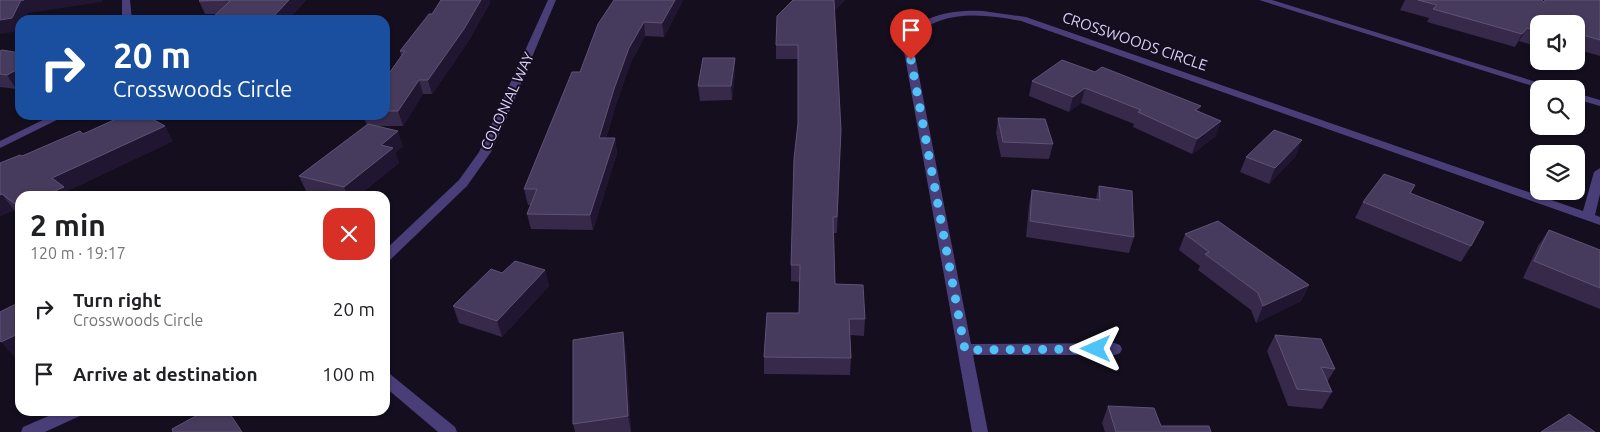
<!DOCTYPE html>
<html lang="en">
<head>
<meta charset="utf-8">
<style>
  :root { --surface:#fff; --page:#f6f6f6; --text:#202124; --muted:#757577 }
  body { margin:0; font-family:Ubuntu,sans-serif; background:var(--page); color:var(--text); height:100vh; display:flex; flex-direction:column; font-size:19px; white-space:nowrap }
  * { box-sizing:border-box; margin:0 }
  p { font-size:16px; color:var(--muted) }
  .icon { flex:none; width:28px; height:28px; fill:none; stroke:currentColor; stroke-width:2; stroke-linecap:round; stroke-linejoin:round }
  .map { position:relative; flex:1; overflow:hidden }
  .sheet { position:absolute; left:15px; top:191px; width:375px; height:225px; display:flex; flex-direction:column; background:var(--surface); border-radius:15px; box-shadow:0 1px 4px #0004 }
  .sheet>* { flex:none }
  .hud { position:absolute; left:15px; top:15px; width:375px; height:105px; border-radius:15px; box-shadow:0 1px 4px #0004; background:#1a4fa0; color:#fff; overflow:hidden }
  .controls { position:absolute; left:1530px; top:15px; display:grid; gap:10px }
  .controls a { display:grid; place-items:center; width:55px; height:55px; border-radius:10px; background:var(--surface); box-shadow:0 1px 4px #0004; font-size:25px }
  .pin { position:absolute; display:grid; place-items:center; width:42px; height:42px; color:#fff; margin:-51px -21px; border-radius:50% 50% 50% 0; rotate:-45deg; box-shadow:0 0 5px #0007 }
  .pin .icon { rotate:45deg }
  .me { position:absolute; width:55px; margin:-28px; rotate:270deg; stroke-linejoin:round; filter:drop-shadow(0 0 4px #0008) }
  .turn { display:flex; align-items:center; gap:18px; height:105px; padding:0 15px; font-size:22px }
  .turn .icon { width:65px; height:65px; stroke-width:2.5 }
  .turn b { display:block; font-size:35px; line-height:42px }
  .round { display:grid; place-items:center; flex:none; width:52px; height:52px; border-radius:15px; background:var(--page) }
  .headline { display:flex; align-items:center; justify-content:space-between; height:85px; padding:0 15px }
  h1 { font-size:30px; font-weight:700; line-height:38px }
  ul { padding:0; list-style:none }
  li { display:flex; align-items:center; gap:15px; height:65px; padding:0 15px }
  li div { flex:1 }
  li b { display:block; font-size:19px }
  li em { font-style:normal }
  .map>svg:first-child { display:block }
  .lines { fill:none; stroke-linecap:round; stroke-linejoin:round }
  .minor { fill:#4a3e78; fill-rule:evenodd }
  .tertiary { fill:#4a3e78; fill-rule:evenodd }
  .wall { fill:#36294a }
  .shaded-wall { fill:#211631 }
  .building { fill:#473b5d; stroke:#5f5276 }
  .route { stroke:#4fc3f7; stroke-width:9; stroke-dasharray:0 16.2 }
  .labels { text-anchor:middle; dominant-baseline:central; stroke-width:4; stroke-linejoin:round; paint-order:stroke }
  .street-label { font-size:15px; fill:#dcd0fa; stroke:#140e1e }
</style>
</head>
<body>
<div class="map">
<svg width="1600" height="432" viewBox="0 0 1600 432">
  <rect width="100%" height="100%" fill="#140e1e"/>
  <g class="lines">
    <path class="minor" d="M122,0H130L132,20H122Z
      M548,0H556L504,124L491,152L467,186L390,260L385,261V250L459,180L479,152Z
      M983,11L1026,17L1583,211L1594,172L1600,168V194L1595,215L1600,217V225L1021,21C985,14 938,8 912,40L971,344L1115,343L1120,345L1122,349L1120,353L1115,355H973L988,432H972L902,40C922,14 952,10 983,11Z
      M53,115H67L0,148V141Z
      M385,372L390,374L455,427L457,432H438L385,387Z
      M60,411H84L82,415L45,432H21L23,427Z"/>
    <path class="tertiary" d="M1259,0H1272L1559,89H1542Z
      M1576,93L1600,100V106L1576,99Z"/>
  </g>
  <path class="wall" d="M200,0H306L288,20H210L217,14H205L199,1Z
    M614,0H683L664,37L645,36L631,62L616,104L606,138H615L617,153L593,230L531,229L527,214L531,205H528L524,189Z
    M793,0H845L834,11L841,130L837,233H834L835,284L865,319L864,336L850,335L851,358L850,375L764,374V357L799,313L800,282L791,281V265L798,123V59H776V45Z
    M1405,0H1542L1544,2L1600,0V56L1576,49V24H1539V47L1519,41L1515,47L1427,22L1429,18L1400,10Z
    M490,3L468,42L432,94H423L403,126H374L403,146L395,153L399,163L358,196H325L306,191L299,176L367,125L363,115H385V79L401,56L400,51L432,14Z
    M0,51L16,89L0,87Z
    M735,58V72L732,100L700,101L698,86Z
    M1095,72L1199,111L1216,136L1192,154L1133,127L1134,124L1081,103L1069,112L1029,96L1032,81Z
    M998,118L1053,144L1049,159L1001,157L996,133Z
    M83,134L173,141L67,191L71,196H20V215L14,210L0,216V163L22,156Z
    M1296,156L1269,184L1240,172L1246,157Z
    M1415,185L1411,193L1471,246L1461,262L1355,218L1363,202Z
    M1099,186L1134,237L1129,253L1026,237L1029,205L1032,190L1096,199Z
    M1549,230L1600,250V309L1523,278L1538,246Z
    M1185,234L1309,285L1301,301L1256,323L1251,310L1198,270L1200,266L1179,250Z
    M545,270L549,286L502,337L459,323L453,306L502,273Z
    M1275,335L1335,369L1327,382L1332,392L1322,409L1288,406L1267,351Z
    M626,349L631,432H575L573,424Z
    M1108,406L1161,426L1211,432H1105L1102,423Z"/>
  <path class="shaded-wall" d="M21,0H102V2L28,13L25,20H20L19,31L0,34V20Z
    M289,0H306L288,20H270Z
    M481,0H490V3L468,42L432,94L428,80Z
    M675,0H683L664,37L662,23Z
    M834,0H845L833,12Z
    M644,22L645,36L631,62L616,104L601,153L599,138L614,89L629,48Z
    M1527,28L1519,41L1515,47L1522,34Z
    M735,58V72L732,100L731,86Z
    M20,68V87L16,89L7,75Z
    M419,80L423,94L403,126L398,111Z
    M1085,88L1081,103L1069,112L1073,97Z
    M1201,106L1196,120L1195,110Z
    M1221,121L1216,136L1192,154L1197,139Z
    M165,126L173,141L67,191L71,196H43L52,178Z
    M398,131L403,146L395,153L399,163L358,196H348L344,187L381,145Z
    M615,138L617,153L593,230L590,215Z
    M1302,140L1296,156L1269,184L1275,168Z
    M2,194L14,210L0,216V195Z
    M545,270L549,286L502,337L497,321Z
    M1309,285L1301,301L1256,323L1263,306Z
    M623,332L626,349L631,432L628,416Z
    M20,333V356L15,358L1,342Z"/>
  <path class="building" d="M0,0H24H21L12,18L0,20Z
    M200,0H289L270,20H210L231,0L199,1Z
    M441,0H481L464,29L428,80H419L398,111H385V79L405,51H400L429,14H432Z
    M614,0H675L662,23L644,22L629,48L614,89L599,138H615L590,215L527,214L537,189H524L572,72H580L598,24Z
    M793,0H834L841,130L837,217H833L835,284L863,285L865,319H849L851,358L764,357L767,313H799L800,265H791L794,159L798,123V45H776L777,16Z
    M1418,0H1542L1544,2L1545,0H1600V40L1576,33V24H1539V31L1527,28L1522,34L1433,9L1437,5Z
    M2,50L20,53V68L7,75L0,74V51Z
    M703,58H735L731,86H698Z
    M1062,60L1095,72L1102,67L1201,106L1195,110L1221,121L1197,139L1138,112L1141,110L1085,88L1073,97L1032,81Z
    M125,115H145L165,126L52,178L64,187L43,196H20V207H19L2,194L0,195V163L20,155L22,156L80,131L83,134Z
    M998,118L1045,119L1053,144L1003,142Z
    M368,124L398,131L381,145L393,148L344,187L299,176Z
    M1274,130L1302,140L1275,168L1246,157Z
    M1384,174L1415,185L1410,193L1484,222L1471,246L1363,202Z
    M1099,186L1132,191L1134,237L1030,221L1032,190L1100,200Z
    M1218,221L1309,285L1263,306L1258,293L1205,254L1209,252L1185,234Z
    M1549,230L1600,250V288L1534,261Z
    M515,261L545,270L497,321L453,306L491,269L502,273Z
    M20,302V333L1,342L0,340V312Z
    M623,332L628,416L573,424V340Z
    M1275,335L1321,339L1335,369L1321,367L1332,392L1297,389Z
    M1108,406L1154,408L1161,426H1209L1211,432H1116Z
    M205,411H228L242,432H173L172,429Z
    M1569,414L1595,432H1541Z"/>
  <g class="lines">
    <path class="route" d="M911,60L965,350L1096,349"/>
  </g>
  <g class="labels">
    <g class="street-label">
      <text transform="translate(1135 41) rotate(19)">CROSSWOODS CIRCLE</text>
      <text transform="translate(507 101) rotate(-65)">COLONIAL WAY</text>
    </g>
  </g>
</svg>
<div class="controls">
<a><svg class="icon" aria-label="sound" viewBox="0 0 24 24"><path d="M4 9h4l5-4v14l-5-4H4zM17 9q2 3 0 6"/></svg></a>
<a><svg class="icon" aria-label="search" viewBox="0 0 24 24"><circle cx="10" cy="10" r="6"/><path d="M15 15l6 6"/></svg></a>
<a><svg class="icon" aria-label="layers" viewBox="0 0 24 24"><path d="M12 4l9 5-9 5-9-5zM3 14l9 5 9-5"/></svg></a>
</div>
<div class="pin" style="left:911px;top:60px;background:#d93025"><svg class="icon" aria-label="arrive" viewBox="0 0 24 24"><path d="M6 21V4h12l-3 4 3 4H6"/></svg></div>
<svg class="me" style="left:1096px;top:349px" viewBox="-20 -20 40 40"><path d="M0-17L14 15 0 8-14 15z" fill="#4fc3f7" stroke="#fff" stroke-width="4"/></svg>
<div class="hud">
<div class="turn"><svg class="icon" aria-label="right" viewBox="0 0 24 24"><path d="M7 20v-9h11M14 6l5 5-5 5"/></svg><div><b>20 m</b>Crosswoods Circle</div></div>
</div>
<section class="sheet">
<div class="headline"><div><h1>2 min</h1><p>120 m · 19:17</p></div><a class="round" style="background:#d93025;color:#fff"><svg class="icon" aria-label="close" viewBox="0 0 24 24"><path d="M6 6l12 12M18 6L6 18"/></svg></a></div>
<ul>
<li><svg class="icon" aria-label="right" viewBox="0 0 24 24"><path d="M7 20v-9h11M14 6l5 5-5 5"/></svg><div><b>Turn right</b><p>Crosswoods Circle</p></div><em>20 m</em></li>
<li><svg class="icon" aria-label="arrive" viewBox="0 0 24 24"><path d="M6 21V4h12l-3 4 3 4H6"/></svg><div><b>Arrive at destination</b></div><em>100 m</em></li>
</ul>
</section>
</div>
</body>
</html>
